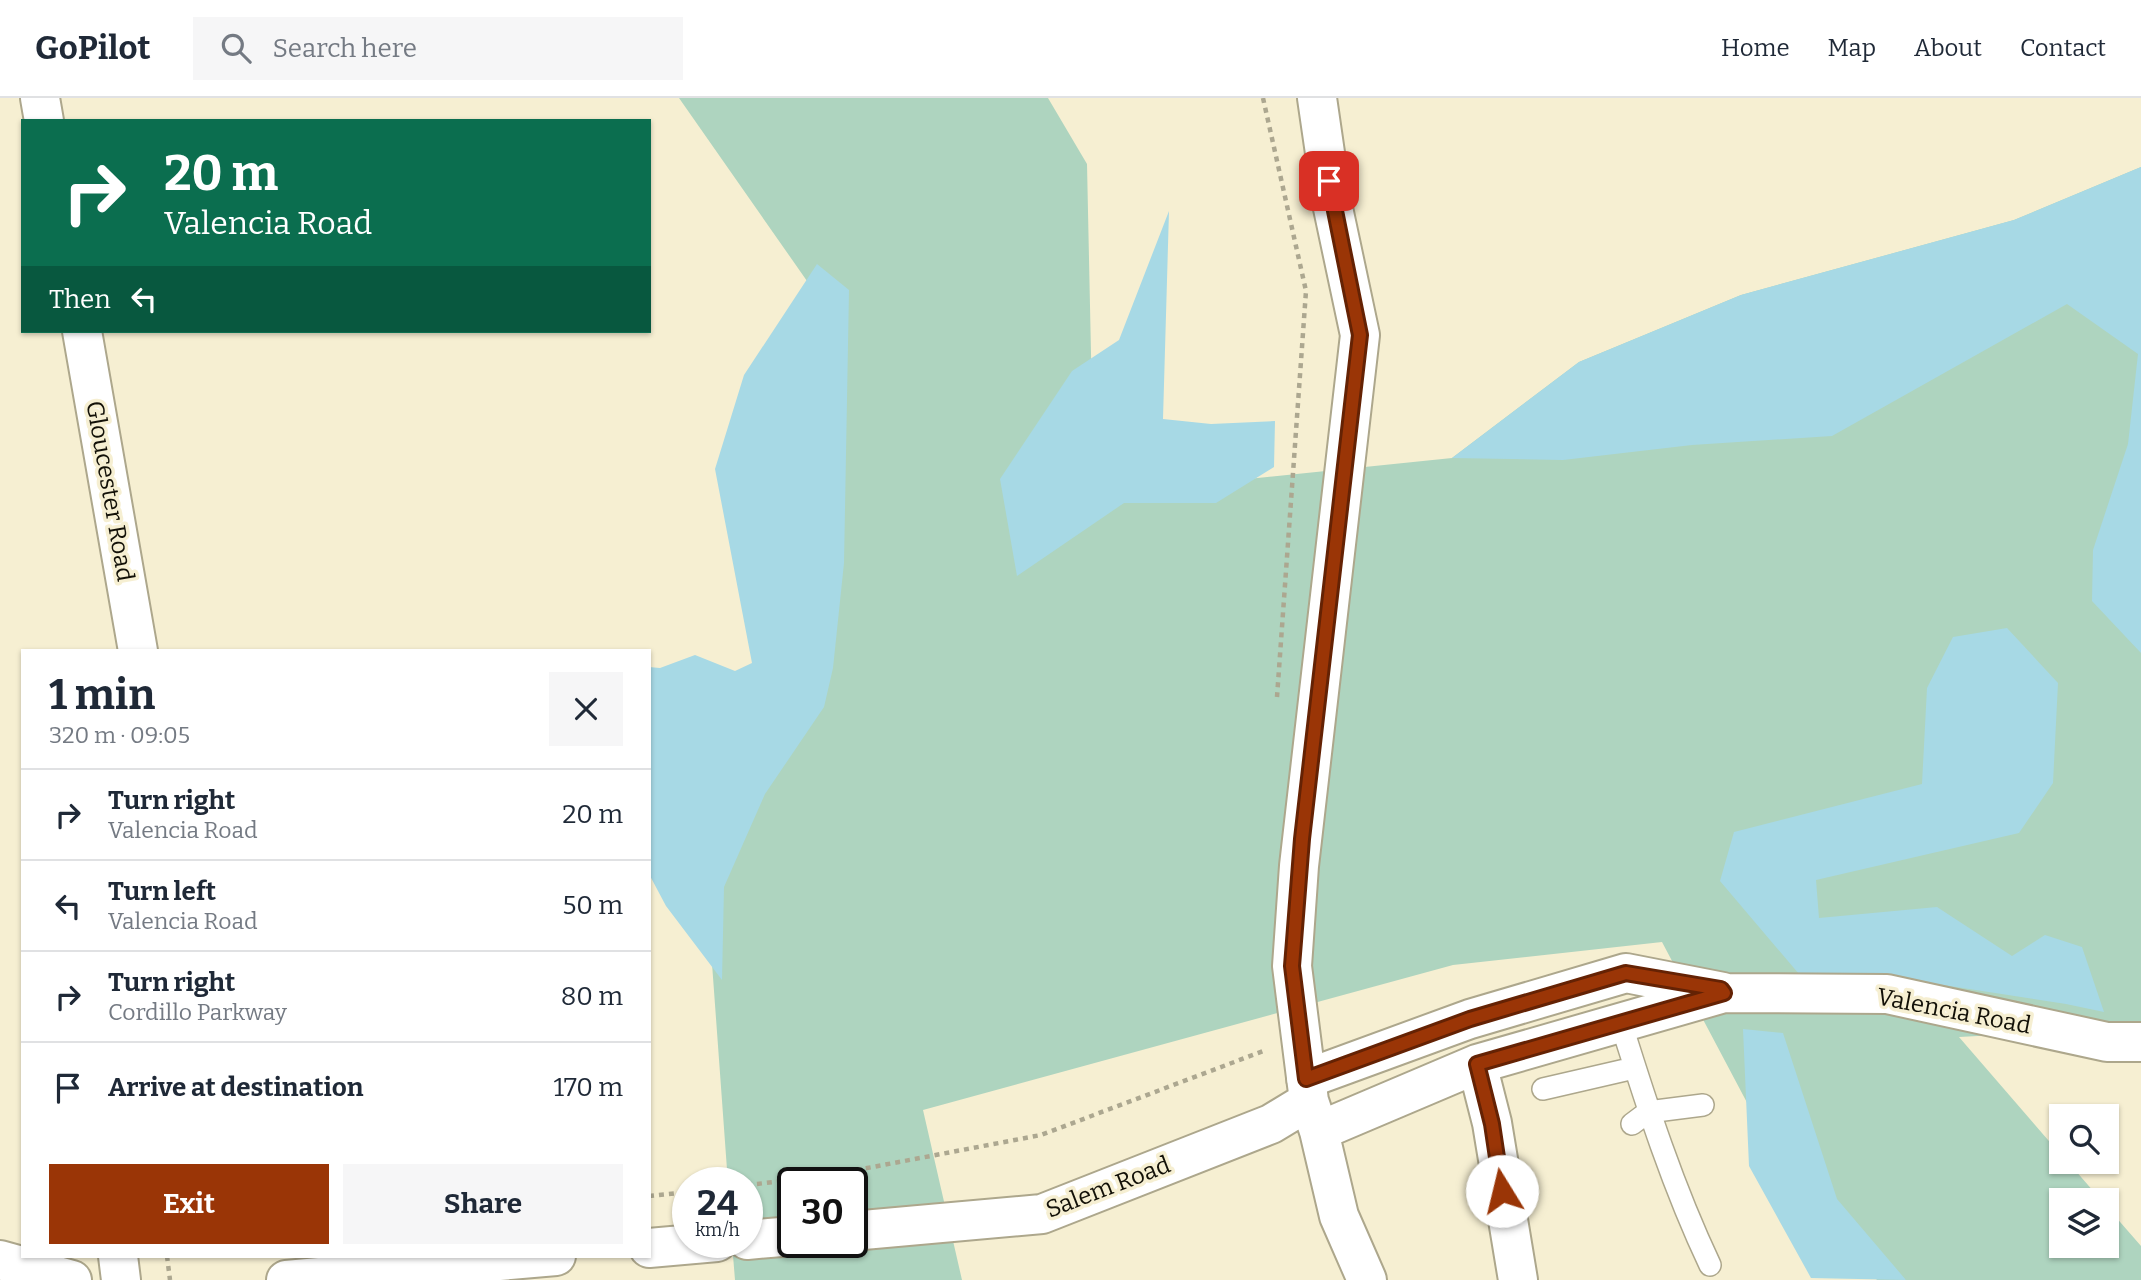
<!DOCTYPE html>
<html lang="en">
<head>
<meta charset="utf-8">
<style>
  :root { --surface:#fff; --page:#f6f6f7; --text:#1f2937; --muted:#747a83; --line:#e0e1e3; --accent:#9a3506 }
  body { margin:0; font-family:Bitter,serif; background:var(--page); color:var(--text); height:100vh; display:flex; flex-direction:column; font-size:26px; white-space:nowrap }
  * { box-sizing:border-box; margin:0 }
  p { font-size:23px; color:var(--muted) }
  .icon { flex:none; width:38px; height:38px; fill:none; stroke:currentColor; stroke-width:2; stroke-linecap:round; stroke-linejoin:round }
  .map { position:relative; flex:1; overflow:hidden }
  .drawer { position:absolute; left:21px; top:551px; width:630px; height:609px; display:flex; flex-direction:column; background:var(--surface); border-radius:0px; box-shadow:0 2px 5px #0004 }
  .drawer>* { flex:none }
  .guide { position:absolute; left:21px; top:21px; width:630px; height:214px; border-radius:0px; box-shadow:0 2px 5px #0004; background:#0b6e4f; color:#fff; overflow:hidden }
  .controls { position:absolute; left:2049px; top:1006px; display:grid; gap:14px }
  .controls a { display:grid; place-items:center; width:70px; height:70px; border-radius:0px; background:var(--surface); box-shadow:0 2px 5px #0004; font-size:35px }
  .speed { position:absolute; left:672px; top:1069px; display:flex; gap:14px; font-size:35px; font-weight:700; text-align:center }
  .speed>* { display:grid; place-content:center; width:91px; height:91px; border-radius:50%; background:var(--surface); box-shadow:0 2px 5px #0004; line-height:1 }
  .speed small { font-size:18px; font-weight:400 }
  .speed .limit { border:4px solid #111; border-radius:10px; background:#fff; color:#111 }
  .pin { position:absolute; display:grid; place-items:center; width:60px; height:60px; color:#fff; margin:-30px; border-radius:14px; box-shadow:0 4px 10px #0006 }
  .me { position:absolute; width:77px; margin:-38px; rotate:351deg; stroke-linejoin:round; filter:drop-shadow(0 0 5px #0008) }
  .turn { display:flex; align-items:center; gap:24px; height:147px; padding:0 28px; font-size:32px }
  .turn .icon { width:91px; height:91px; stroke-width:2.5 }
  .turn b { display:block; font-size:49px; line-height:60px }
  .then { display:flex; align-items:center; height:66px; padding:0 28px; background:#0003; gap:14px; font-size:26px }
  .round { display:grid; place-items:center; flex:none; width:74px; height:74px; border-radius:0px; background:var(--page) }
  .overview { display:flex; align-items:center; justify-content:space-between; height:119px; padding:0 28px }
  h1 { font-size:42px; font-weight:700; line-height:52px }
  .cta { display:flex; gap:14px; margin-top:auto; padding:14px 28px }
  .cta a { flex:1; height:80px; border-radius:0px; background:var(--accent); color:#fff; font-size:28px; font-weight:700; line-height:80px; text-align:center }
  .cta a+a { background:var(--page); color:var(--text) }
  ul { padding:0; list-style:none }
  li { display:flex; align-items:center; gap:21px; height:91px; padding:0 28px; border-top:2px solid var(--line) }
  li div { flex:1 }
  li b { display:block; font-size:26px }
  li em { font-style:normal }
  header { display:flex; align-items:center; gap:42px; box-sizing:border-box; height:98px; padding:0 35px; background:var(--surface); border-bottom:2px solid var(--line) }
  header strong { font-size:33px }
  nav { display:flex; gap:38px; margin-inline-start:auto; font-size:24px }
  .search { width:490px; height:63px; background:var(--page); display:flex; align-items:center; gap:18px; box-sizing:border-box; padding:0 24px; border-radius:0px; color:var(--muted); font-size:26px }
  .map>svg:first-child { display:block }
  .green { fill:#aed4bf; fill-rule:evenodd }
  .water { fill:#a7d9e5 }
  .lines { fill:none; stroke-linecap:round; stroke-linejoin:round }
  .lane-casing { stroke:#ada78c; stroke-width:24 }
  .street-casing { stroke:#ada78c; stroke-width:42 }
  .path { stroke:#aca790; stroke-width:4.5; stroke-dasharray:5 5; stroke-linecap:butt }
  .lane { stroke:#fff; stroke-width:21 }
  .street { stroke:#fff; stroke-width:38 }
  .route-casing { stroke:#642204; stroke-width:18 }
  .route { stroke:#9a3506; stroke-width:12 }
  .labels { text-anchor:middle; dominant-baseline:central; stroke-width:7; stroke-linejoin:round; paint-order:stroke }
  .street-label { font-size:24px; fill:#121007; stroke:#f6efd2 }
</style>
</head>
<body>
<header>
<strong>GoPilot</strong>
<div class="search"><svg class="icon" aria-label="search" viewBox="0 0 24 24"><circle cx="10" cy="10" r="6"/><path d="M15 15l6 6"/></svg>Search here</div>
<nav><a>Home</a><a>Map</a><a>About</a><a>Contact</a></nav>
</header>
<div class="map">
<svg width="2141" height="1182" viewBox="0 0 2141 1182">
  <rect width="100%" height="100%" fill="#f6efd2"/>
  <path class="green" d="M679,0H1048L1087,66L1094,397L1452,360L1579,264L1741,197L2014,122L2141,69V929L1959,939L2061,1057L2062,1064H2068L2101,1102H2062V1148H2107V1109L2141,1148V1182H1877L1779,1065L1662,844L1453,867L923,1012L962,1182H735L732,1145L747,1144V1085H728L695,632L789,558L807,183ZM793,1085H852V1144H793Z"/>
  <path class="water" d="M2141,69V555L2092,503L2093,452L2128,346L2138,256L2067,206L1832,338L1692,347L1563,362L1452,360L1579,264L1741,197L2014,122Z
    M1169,113L1163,321L1211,326L1275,323L1274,369L1216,405H1124L1017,478L1000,381L1072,273L1119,242Z
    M817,166L849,192L844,465L833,570L824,609L765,696L724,789L722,882L666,808L649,776V569L660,570L695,557L735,573L752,565L715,371L744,277Z
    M2007,530L2058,585L2053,685L2019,735L1816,782L1819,820L1937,809L2012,858L2045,837L2082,849L2104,914L2066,906L1898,880L1799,876L1720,783L1734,734L1922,686L1927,590L1953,539Z
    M1743,931L1783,935L1837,1101L1906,1182L1811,1180L1749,1068Z"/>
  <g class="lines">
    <defs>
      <path id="lane" d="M1621,925C1647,1008 1673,1089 1710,1167
        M1543,991L1634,970
        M1632,1026L1648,1014L1703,1007"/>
      <path id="street" d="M40,0L44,23
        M1317,0L1333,110L1360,237L1299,768L1292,868L1309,1003L1319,1033L1339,1118L1367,1182
        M82,233L138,553
        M1477,966L1492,1025L1518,1182
        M1306,981L1470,921L1626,875L1723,894
        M1319,1033L1477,966L1724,895L1887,896L2107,944H2141
        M852,1133L1042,1116L1271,1026L1309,1003
        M747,1142L793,1138
        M649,1150L717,1144
        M118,1158L121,1182
        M0,1162L72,1182
        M286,1182L556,1158"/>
    </defs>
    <use href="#lane" class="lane-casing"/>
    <use href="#street" class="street-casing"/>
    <path class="path" d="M1263,0L1306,193L1277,599
      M747,1087L820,1079L1041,1037L1266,952
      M649,1098L688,1094
      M167,1158L170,1182"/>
    <use href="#lane" class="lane"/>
    <use href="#street" class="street"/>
  </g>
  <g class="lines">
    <defs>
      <path id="route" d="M1329,83L1360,237L1302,741L1294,843L1292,868L1306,981L1470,921L1626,875L1721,891L1724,895L1477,966L1492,1026L1502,1093"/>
    </defs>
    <use href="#route" class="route-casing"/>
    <use href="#route" class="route"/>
  </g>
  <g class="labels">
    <g class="street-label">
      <text transform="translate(110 393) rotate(80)">Gloucester Road</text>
      <text transform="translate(1954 913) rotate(11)">Valencia Road</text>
      <text transform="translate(1108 1089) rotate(-21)">Salem Road</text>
    </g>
  </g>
</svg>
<div class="controls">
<a><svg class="icon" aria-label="search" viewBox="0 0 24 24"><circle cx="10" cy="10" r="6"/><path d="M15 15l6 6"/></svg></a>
<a><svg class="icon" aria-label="layers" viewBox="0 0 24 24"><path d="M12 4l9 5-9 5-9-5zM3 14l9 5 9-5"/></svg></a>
</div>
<div class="speed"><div>24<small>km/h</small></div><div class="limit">30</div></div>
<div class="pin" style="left:1329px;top:83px;background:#d93025"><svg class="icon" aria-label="arrive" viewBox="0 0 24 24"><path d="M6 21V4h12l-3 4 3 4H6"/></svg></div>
<svg class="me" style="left:1502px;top:1093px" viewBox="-20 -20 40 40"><circle r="19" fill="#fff"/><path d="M0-13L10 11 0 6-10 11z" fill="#9a3506"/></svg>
<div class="guide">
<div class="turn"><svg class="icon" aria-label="right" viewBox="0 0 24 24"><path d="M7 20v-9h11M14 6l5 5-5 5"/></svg><div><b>20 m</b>Valencia Road</div></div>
<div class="then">Then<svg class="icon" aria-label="left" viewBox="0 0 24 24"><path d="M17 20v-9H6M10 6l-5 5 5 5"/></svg></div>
</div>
<section class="drawer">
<div class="overview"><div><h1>1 min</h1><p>320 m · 09:05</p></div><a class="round"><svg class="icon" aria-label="close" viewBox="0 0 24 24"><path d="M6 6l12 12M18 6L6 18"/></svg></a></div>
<ul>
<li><svg class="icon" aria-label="right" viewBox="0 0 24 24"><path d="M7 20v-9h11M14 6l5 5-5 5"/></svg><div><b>Turn right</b><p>Valencia Road</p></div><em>20 m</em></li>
<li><svg class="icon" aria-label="left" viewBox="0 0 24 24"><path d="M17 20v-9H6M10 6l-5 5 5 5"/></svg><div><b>Turn left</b><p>Valencia Road</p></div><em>50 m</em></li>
<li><svg class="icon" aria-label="right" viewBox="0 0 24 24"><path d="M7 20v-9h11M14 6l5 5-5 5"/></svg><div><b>Turn right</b><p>Cordillo Parkway</p></div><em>80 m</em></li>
<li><svg class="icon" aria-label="arrive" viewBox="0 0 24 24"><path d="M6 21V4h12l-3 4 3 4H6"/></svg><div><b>Arrive at destination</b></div><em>170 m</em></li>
</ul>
<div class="cta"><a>Exit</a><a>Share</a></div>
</section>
</div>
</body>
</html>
